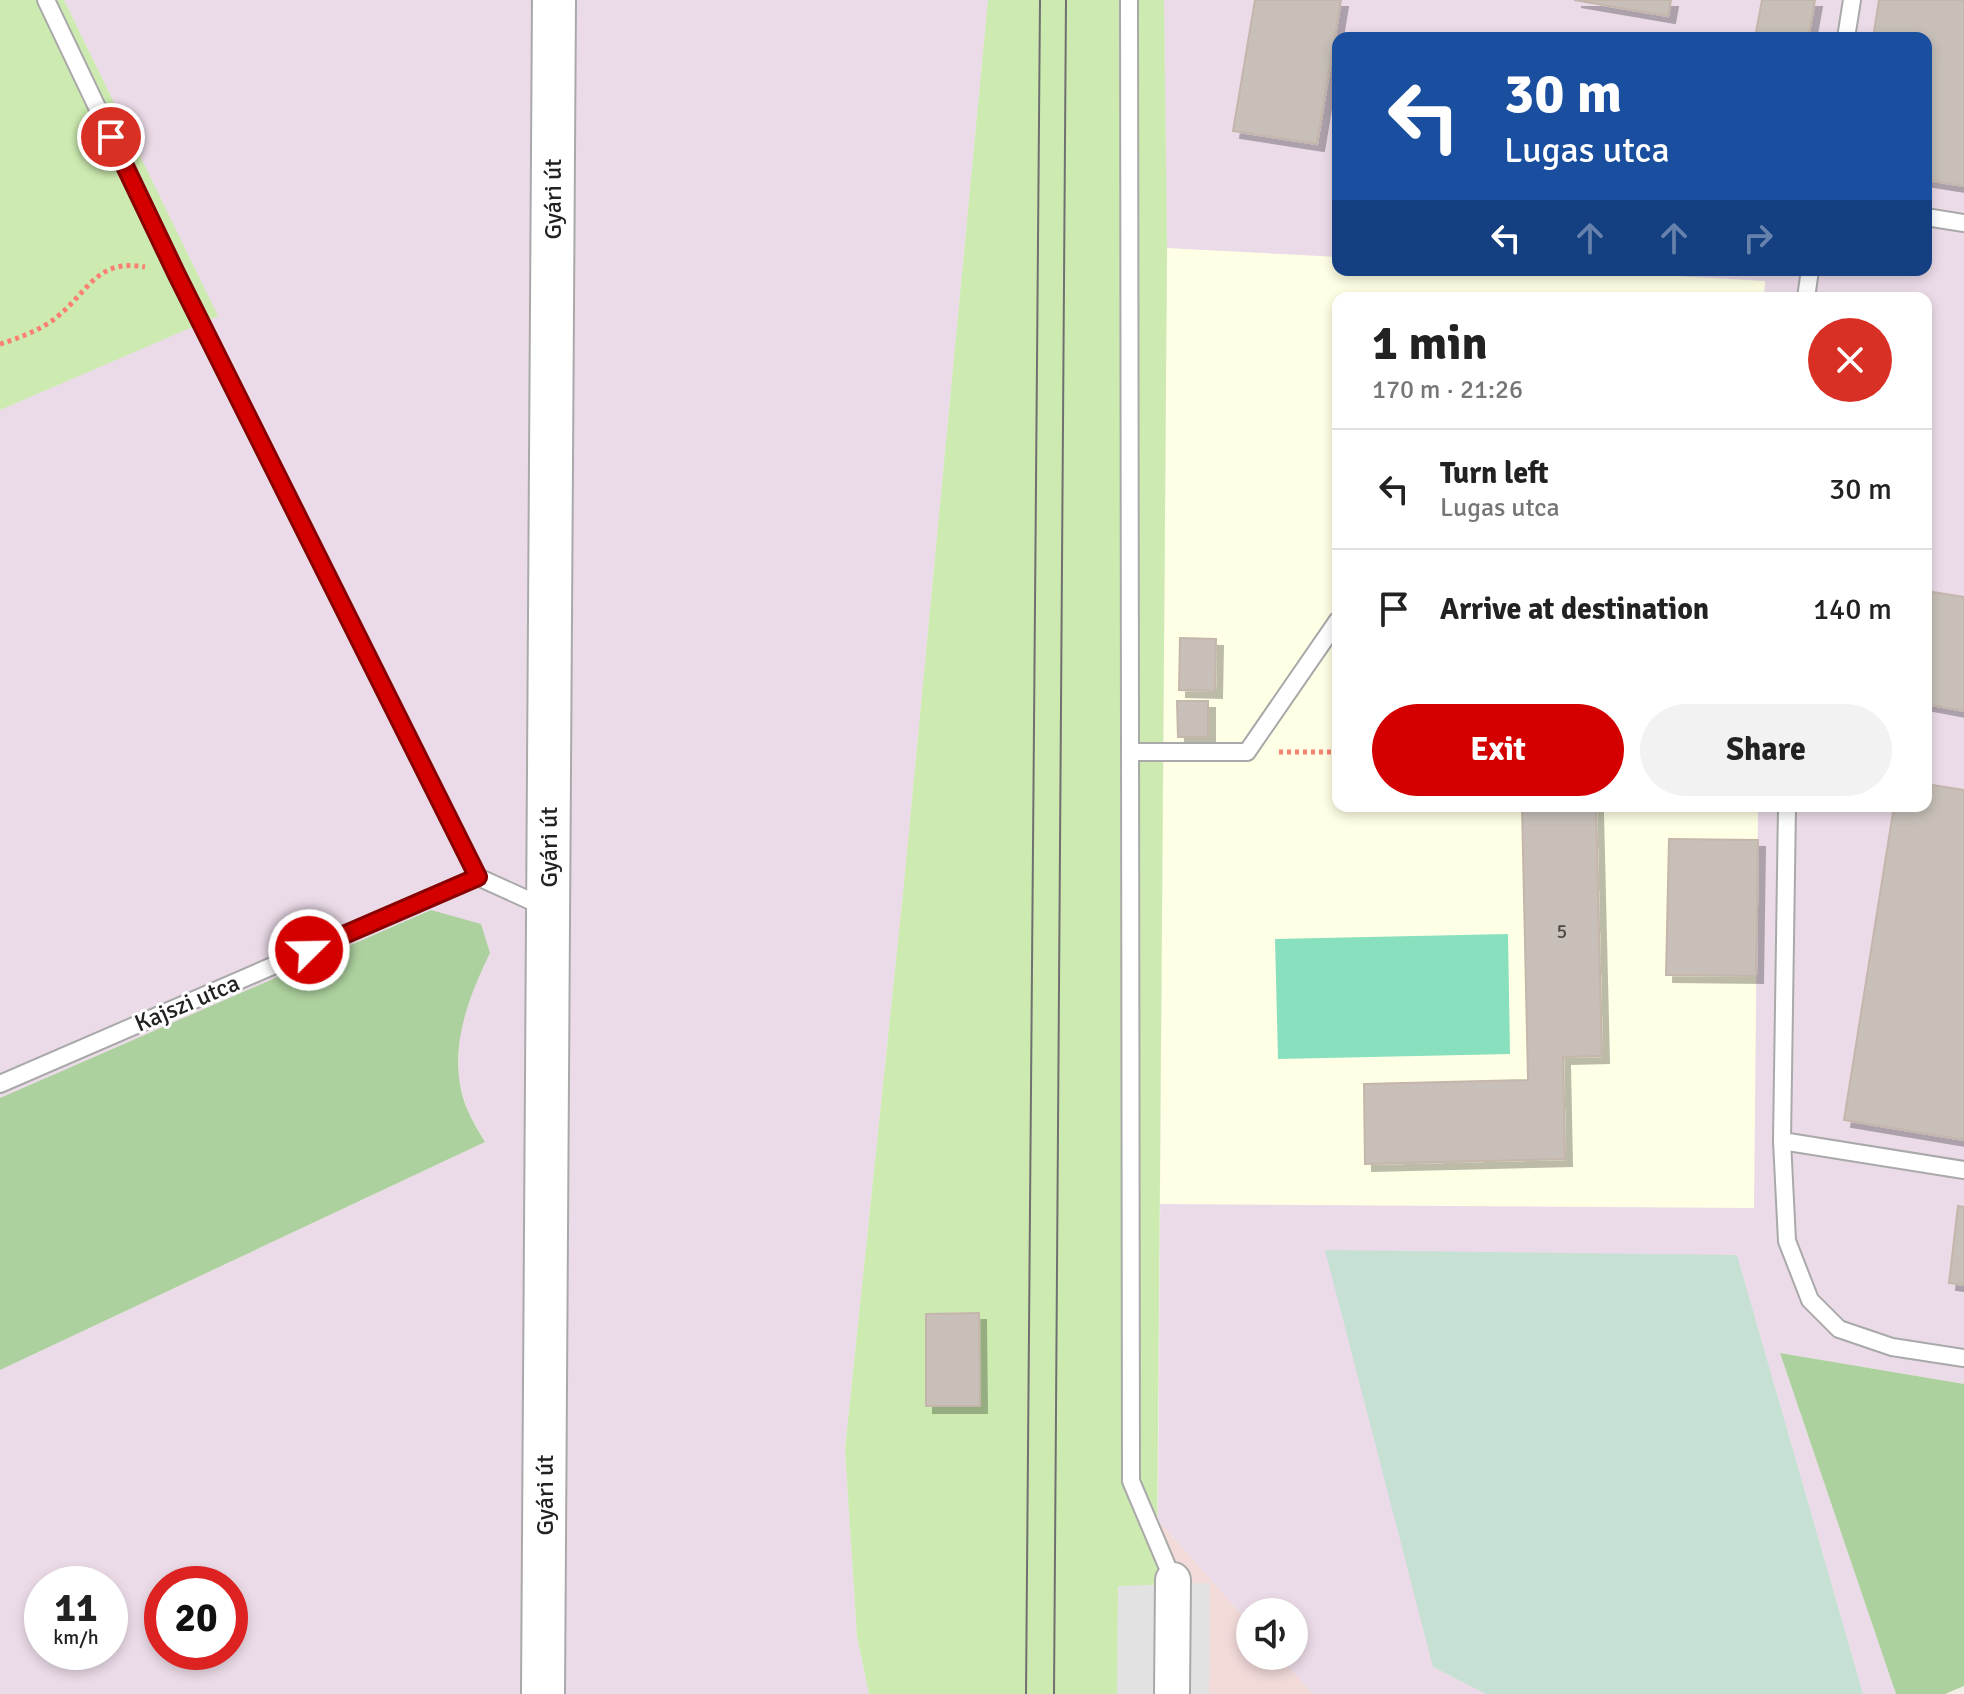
<!DOCTYPE html>
<html lang="en">
<head>
<meta charset="utf-8">
<style>
  :root { --surface:#fff; --page:#f2f2f2; --text:#222; --muted:#767676; --line:#e0e0e0; --accent:#d40000 }
  body { margin:0; font-family:Signika,sans-serif; background:var(--page); color:var(--text); height:100vh; display:flex; flex-direction:column; font-size:30px; white-space:nowrap }
  * { box-sizing:border-box; margin:0 }
  p { font-size:26px; color:var(--muted) }
  .icon { flex:none; width:44px; height:44px; fill:none; stroke:currentColor; stroke-width:2; stroke-linecap:round; stroke-linejoin:round }
  .map { position:relative; flex:1; overflow:hidden }
  .drawer { position:absolute; left:1332px; top:292px; width:600px; height:520px; display:flex; flex-direction:column; background:var(--surface); border-radius:16px; box-shadow:0 4px 12px #0003 }
  .drawer>* { flex:none }
  .guide { position:absolute; left:1332px; top:32px; width:600px; height:244px; border-radius:16px; box-shadow:0 4px 12px #0003; background:#1a4fa0; color:#fff; overflow:hidden }
  .fabs { position:absolute; left:1236px; top:1598px; display:grid; gap:16px }
  .fabs a { display:grid; place-items:center; width:72px; height:72px; border-radius:50%; background:var(--surface); box-shadow:0 4px 12px #0003; font-size:40px }
  .speed { position:absolute; left:24px; top:1566px; display:flex; gap:16px; font-size:40px; font-weight:700; text-align:center }
  .speed>* { display:grid; place-content:center; width:104px; height:104px; border-radius:50%; background:var(--surface); box-shadow:0 4px 12px #0003; line-height:1 }
  .speed small { font-size:20px; font-weight:400 }
  .speed .limit { border:12px solid #d22; background:#fff; color:#111 }
  .pin { position:absolute; display:grid; place-items:center; width:68px; height:68px; color:#fff; margin:-34px; border:4px solid #fff; border-radius:50%; box-shadow:0 2px 8px #0007 }
  .me { position:absolute; width:88px; margin:-44px; rotate:67deg; stroke-linejoin:round; filter:drop-shadow(0 0 6px #0008) }
  .turn { display:flex; align-items:center; gap:28px; height:168px; padding:0 40px; font-size:36px }
  .turn .icon { width:104px; height:104px; stroke-width:2.5 }
  .turn b { display:block; font-size:56px; line-height:68px }
  .lanes { display:flex; align-items:center; height:76px; padding:0 40px; background:#0003; justify-content:center; gap:40px; direction:ltr }
  .lanes .off { opacity:.35 }
  .round { display:grid; place-items:center; flex:none; width:84px; height:84px; border-radius:42px; background:var(--page) }
  .overview { display:flex; align-items:center; justify-content:space-between; height:136px; padding:0 40px }
  h1 { font-size:48px; font-weight:700; line-height:60px }
  .action { display:flex; gap:16px; margin-top:auto; padding:16px 40px }
  .action a { flex:1; height:92px; border-radius:48px; background:var(--accent); color:#fff; font-size:32px; font-weight:700; line-height:92px; text-align:center }
  .action a+a { background:var(--page); color:var(--text) }
  ul { padding:0; list-style:none }
  li { display:flex; align-items:center; gap:24px; height:120px; padding:0 40px; border-top:2px solid var(--line) }
  li div { flex:1 }
  li b { display:block; font-size:30px }
  li em { font-style:normal }
  .map>svg:first-child { display:block }
  .commercial { fill:#f2dad9 }
  .industrial { fill:#ebdbe8; fill-rule:evenodd }
  .education { fill:#ffffe5 }
  .grass { fill:#cdebb0 }
  .forest { fill:#add19e }
  .wetland { fill:#c6e0d4 }
  .pitch { fill:#88e0be }
  .parking { fill:#e2e2e2 }
  .building { fill:#c7bfb8; stroke:#c4b6ab; stroke-width:2; filter:url(#shadow) }
  .lines { fill:none; stroke-linecap:round; stroke-linejoin:round }
  .service-casing { stroke:#a9a9a9; stroke-width:20 }
  .minor-casing { stroke:#a9a9a9; stroke-width:38 }
  .tertiary-casing { stroke:#a9a9a9; stroke-width:46 }
  .path { stroke:#fa8072; stroke-width:5; stroke-dasharray:4 4; stroke-linecap:butt }
  .service { stroke:#fff; stroke-width:16 }
  .minor { stroke:#fff; stroke-width:34 }
  .tertiary { stroke:#fff; stroke-width:42 }
  .tram { stroke:#707070; stroke-width:2 }
  .route-casing { stroke:#8a0000; stroke-width:20 }
  .route { stroke:#d40000; stroke-width:14 }
  .labels { text-anchor:middle; dominant-baseline:central; stroke-width:6; stroke-linejoin:round; paint-order:stroke }
  .number-label { font-size:20px; fill:#4b4948 }
  .street-label { font-size:24px; fill:#222; stroke:#fff }
</style>
</head>
<body>
<div class="map">
<svg width="1964" height="1694" viewBox="0 0 1964 1694">
  <defs>
    <filter id="shadow"><feDropShadow dx="7" dy="7" stdDeviation="0" flood-color="#0004"/></filter>
  </defs>
  <rect width="100%" height="100%" fill="#f2efe9"/>
  <path class="commercial" d="M1158,1520L1250,1624V1656H1279L1313,1694H1156Z"/>
  <path class="industrial" d="M64,0H988L904,884L845,1448L857,1636L869,1694H0V1370L485,1142L467,1110L458,1077L460,1032L472,990L490,953L431,910L0,1098V410L217,315ZM42,1584H110V1652H42ZM162,1584H230V1652H162Z
    M1164,0H1964V1384L1780,1353L1896,1694H1863L1737,1255L1433,1667L1486,1694H1313L1279,1656H1294V1612H1250V1624L1158,1520L1167,248ZM1338,38H1926V270H1338ZM1338,298H1926V806H1338Z"/>
  <path class="education" d="M1167,248L1338,257V270H1570L1765,281L1764,298H1338V806H1758L1754,1208L1160,1204Z"/>
  <path class="grass" d="M0,0H64L218,316L0,410Z
    M988,0H1164L1167,248L1156,1694H869L857,1636L845,1449L904,884Z"/>
  <path class="forest" d="M431,910L481,924L490,953C466,1002 446,1056 467,1109C472,1121 479,1132 485,1142L0,1370V1098Z
    M1780,1353L1964,1384V1686L1945,1694H1896Z"/>
  <path class="wetland" d="M1325,1250L1737,1255L1863,1694H1486L1433,1667Z"/>
  <path class="pitch" d="M1508,934L1510,1054L1278,1059L1275,939Z"/>
  <path class="parking" d="M1210,1583L1209,1694H1117L1118,1586Z"/>
  <path class="building" d="M1255,0H1341L1317,144L1233,131Z
    M1574,0H1671L1668,16Z
    M1762,0H1815L1808,38H1755Z
    M1879,0H1964V186L1926,180V38H1873Z
    M1927,591L1964,597V711L1926,704Z
    M1180,638L1216,639L1215,691L1179,690Z
    M1177,701H1208V737H1178Z
    M1926,784L1964,790V1140L1844,1120L1894,806H1926Z
    M1522,806H1596L1602,1056L1563,1057L1565,1159L1365,1164L1364,1084L1528,1080Z
    M1669,839L1758,840L1756,976L1666,975Z
    M1958,1206L1964,1207V1285L1949,1283Z
    M979,1313L980,1406H926V1314Z"/>
  <g class="lines">
    <defs>
      <path id="service" d="M46,0L177,275L478,877
        M1129,0L1131,1481L1173,1580
        M1846,38L1852,0
        M1926,217L1964,223
        M1806,298L1810,270
        M1130,752H1247L1338,620
        M1787,806L1782,1141L1787,1241L1810,1300L1839,1329L1892,1347L1964,1358
        M0,1084L478,877L544,907
        M1782,1141L1964,1170"/>
      <path id="minor" d="M1172,1694L1173,1580"/>
      <path id="tertiary" d="M543,1694L554,0"/>
    </defs>
    <use href="#service" class="service-casing"/>
    <use href="#minor" class="minor-casing"/>
    <use href="#tertiary" class="tertiary-casing"/>
    <path class="path" d="M0,344C19,338 41,330 57,317C88,292 97,258 145,267
      M1279,752H1338"/>
    <use href="#service" class="service"/>
    <use href="#minor" class="minor"/>
    <use href="#tertiary" class="tertiary"/>
    <path class="tram" d="M1026,1694L1040,0
      M1054,1694L1066,0"/>
  </g>
  <g class="lines">
    <defs>
      <path id="route" d="M111,137L177,275L478,877L309,950"/>
    </defs>
    <use href="#route" class="route-casing"/>
    <use href="#route" class="route"/>
  </g>
  <g class="labels">
    <g class="number-label">
      <text x="1562" y="931">5</text>
    </g>
    <g class="street-label">
      <text transform="translate(553 199) rotate(-90)">Gyári út</text>
      <text transform="translate(549 847) rotate(-90)">Gyári út</text>
      <text transform="translate(187 1003) rotate(-23)">Kajszi utca</text>
      <text transform="translate(545 1495) rotate(-90)">Gyári út</text>
    </g>
  </g>
</svg>
<div class="fabs">
<a><svg class="icon" aria-label="sound" viewBox="0 0 24 24"><path d="M4 9h4l5-4v14l-5-4H4zM17 9q2 3 0 6"/></svg></a>
</div>
<div class="speed"><div>11<small>km/h</small></div><div class="limit">20</div></div>
<div class="pin" style="left:111px;top:137px;background:#d93025"><svg class="icon" aria-label="arrive" viewBox="0 0 24 24"><path d="M6 21V4h12l-3 4 3 4H6"/></svg></div>
<svg class="me" style="left:309px;top:950px" viewBox="-20 -20 40 40"><circle r="17" fill="#d40000" stroke="#fff" stroke-width="3"/><path d="M0-11L8 9 0 5-8 9z" fill="#fff"/></svg>
<div class="guide">
<div class="turn"><svg class="icon" aria-label="left" viewBox="0 0 24 24"><path d="M17 20v-9H6M10 6l-5 5 5 5"/></svg><div><b>30 m</b>Lugas utca</div></div>
<div class="lanes"><svg class="icon" aria-label="left" viewBox="0 0 24 24"><path d="M17 20v-9H6M10 6l-5 5 5 5"/></svg><svg class="icon off" aria-label="ahead" viewBox="0 0 24 24"><path d="M12 20V5M6 11l6-6 6 6"/></svg><svg class="icon off" aria-label="ahead" viewBox="0 0 24 24"><path d="M12 20V5M6 11l6-6 6 6"/></svg><svg class="icon off" aria-label="right" viewBox="0 0 24 24"><path d="M7 20v-9h11M14 6l5 5-5 5"/></svg></div>
</div>
<section class="drawer">
<div class="overview"><div><h1>1 min</h1><p>170 m · 21:26</p></div><a class="round" style="background:#d93025;color:#fff"><svg class="icon" aria-label="close" viewBox="0 0 24 24"><path d="M6 6l12 12M18 6L6 18"/></svg></a></div>
<ul>
<li><svg class="icon" aria-label="left" viewBox="0 0 24 24"><path d="M17 20v-9H6M10 6l-5 5 5 5"/></svg><div><b>Turn left</b><p>Lugas utca</p></div><em>30 m</em></li>
<li><svg class="icon" aria-label="arrive" viewBox="0 0 24 24"><path d="M6 21V4h12l-3 4 3 4H6"/></svg><div><b>Arrive at destination</b></div><em>140 m</em></li>
</ul>
<div class="action"><a>Exit</a><a>Share</a></div>
</section>
</div>
</body>
</html>
